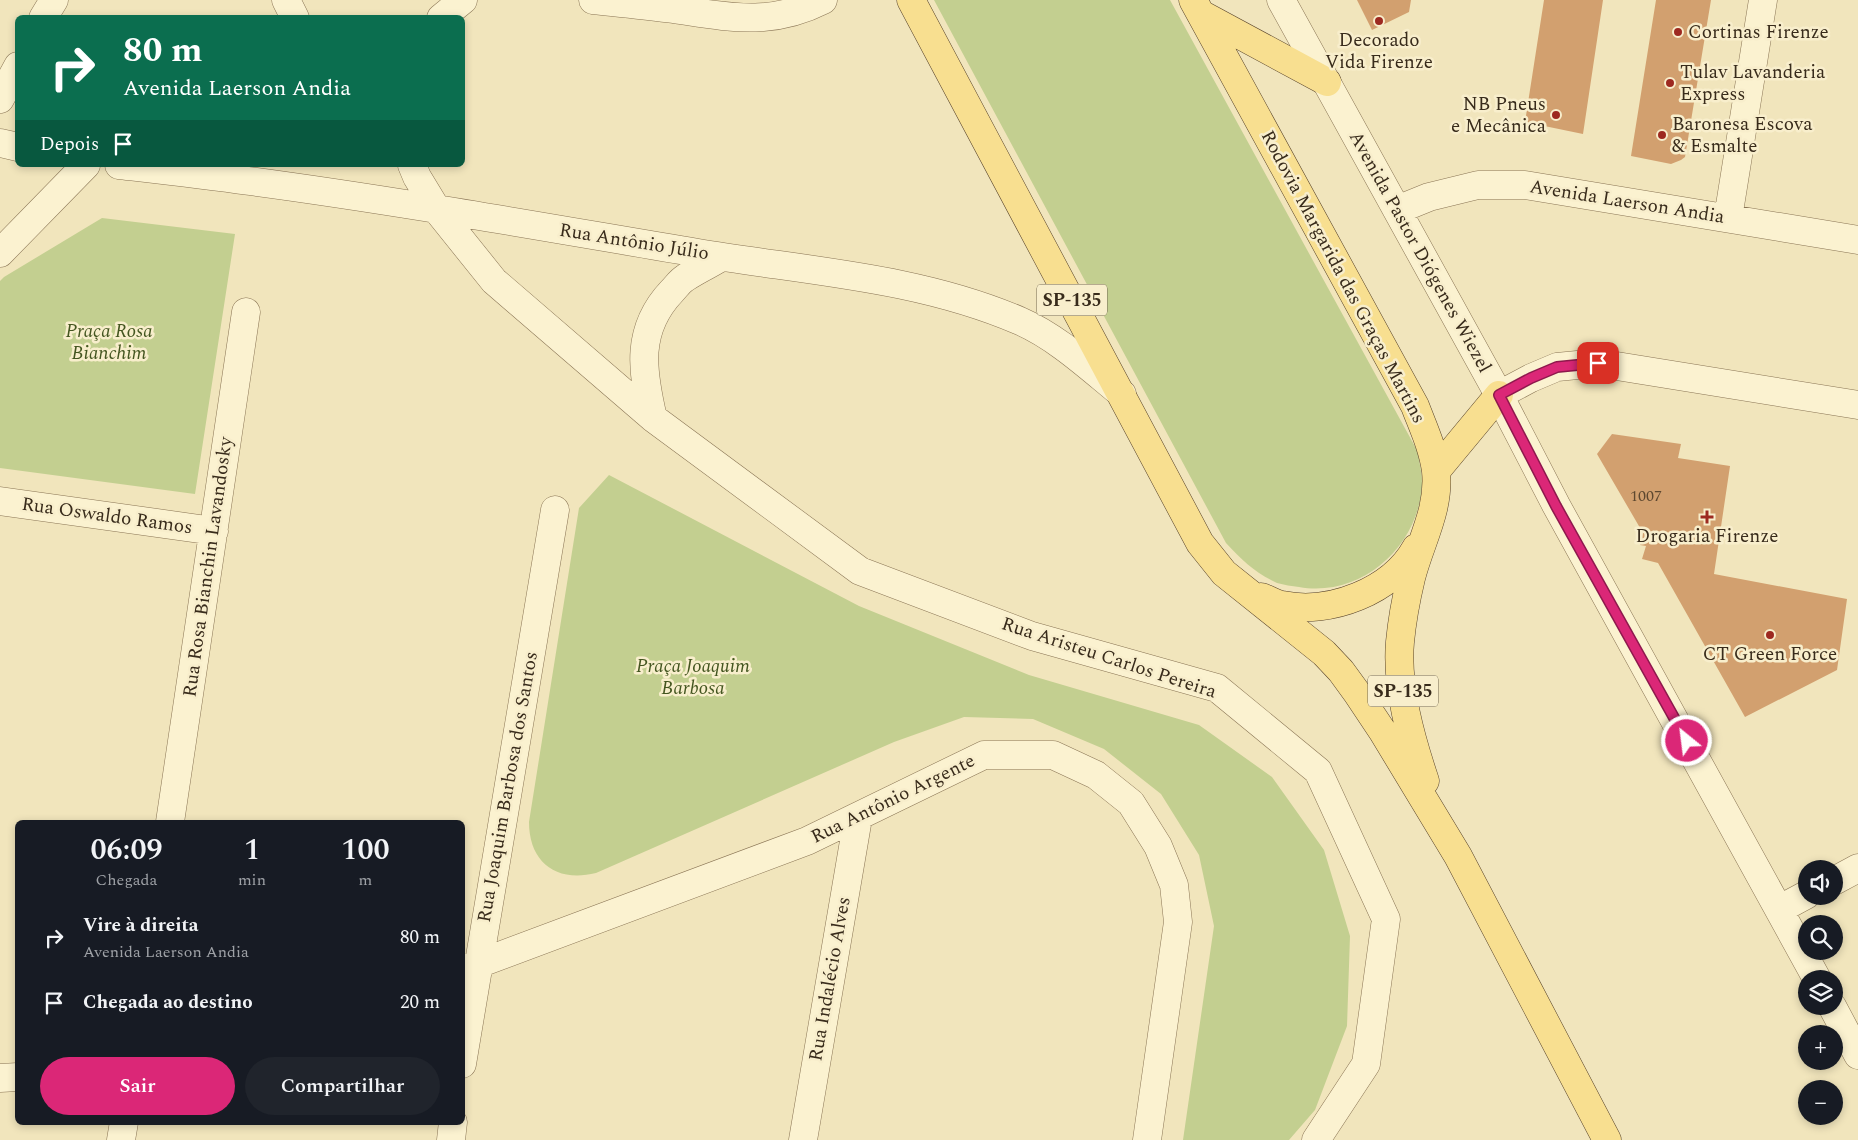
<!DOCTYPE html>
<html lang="pt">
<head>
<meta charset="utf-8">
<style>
  :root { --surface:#171b24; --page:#20242c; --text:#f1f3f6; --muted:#9ea1a6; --accent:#db2777 }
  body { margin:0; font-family:Spectral,serif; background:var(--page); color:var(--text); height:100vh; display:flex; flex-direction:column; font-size:19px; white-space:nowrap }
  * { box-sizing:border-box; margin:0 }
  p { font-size:16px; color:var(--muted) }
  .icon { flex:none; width:28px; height:28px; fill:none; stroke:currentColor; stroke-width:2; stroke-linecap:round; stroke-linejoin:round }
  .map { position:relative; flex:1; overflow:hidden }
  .side { position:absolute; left:15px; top:820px; width:450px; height:305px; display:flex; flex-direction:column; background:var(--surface); border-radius:8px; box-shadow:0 2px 8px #0003 }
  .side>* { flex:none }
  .banner { position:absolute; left:15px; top:15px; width:450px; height:152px; border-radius:8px; box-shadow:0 2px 8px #0003; background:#0b6e4f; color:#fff; overflow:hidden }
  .fabs { position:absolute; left:1798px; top:860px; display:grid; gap:10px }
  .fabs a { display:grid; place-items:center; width:45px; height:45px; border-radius:50%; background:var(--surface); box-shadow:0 2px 8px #0003; font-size:25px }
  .pin { position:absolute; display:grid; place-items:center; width:42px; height:42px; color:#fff; margin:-21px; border-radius:10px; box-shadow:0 2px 8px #0006 }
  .me { position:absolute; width:55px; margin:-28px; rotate:331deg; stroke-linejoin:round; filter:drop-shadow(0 0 4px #0008) }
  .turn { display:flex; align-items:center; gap:18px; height:105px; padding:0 25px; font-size:22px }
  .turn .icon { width:65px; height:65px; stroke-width:2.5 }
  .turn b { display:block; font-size:35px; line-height:42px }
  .then { display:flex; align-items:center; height:48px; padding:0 25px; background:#0003; gap:10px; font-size:19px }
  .eta { display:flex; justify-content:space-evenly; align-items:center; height:85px; text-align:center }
  .eta b { font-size:30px; font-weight:600; line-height:35px }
  .action { display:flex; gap:10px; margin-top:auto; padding:10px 25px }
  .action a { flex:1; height:58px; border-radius:30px; background:var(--accent); color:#fff; font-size:20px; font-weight:600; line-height:58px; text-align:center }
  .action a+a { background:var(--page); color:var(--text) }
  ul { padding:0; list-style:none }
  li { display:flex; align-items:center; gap:15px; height:65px; padding:0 25px }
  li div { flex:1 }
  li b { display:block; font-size:19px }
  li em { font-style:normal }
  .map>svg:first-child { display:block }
  .green { fill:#c3cf90 }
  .building { fill:#d2a06f }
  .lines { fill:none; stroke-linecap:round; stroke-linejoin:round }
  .minor-casing { stroke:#8a7555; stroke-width:29 }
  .primary-casing { stroke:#57422a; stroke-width:29 }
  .minor { stroke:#fbf2d0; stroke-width:28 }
  .primary { stroke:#f8df90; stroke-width:28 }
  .route-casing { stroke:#8e194d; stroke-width:12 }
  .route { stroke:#db2777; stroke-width:9 }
  .poi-dot { fill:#9d2920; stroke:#f8eecc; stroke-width:2 }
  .labels { text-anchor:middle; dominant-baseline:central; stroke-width:5; stroke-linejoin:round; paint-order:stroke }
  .number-label { font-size:16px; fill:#5e4830 }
  .shield { fill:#f8eecc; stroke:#726650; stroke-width:1 }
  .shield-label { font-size:18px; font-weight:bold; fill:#382b1b }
  .poi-label { font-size:19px; fill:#382b1b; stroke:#f8eecc; text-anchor:start }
  .street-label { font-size:19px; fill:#382b1b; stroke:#f8eecc }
  .park-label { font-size:19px; font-style:italic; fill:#445620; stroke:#f8eecc }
</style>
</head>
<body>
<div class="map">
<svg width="1858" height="1140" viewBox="0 0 1858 1140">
  <rect width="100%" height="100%" fill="#f1e5bc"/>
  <path class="green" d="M934,0H1170L1418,452C1419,463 1423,475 1422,486C1418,547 1361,598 1299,587C1292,586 1284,585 1277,583C1254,572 1243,561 1226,543Z
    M102,218L235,234L195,494L0,468V281L4,277Z
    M609,475L859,606L1029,675L1199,725L1272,777L1324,850L1350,936L1347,1026L1315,1110L1289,1140H1183L1214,926L1199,855L1161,794L1104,749L1033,719L964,717L894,742L596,873C556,883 529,862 529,822L579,508Z"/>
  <path class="building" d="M1357,0H1411L1409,12L1372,30Z
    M1544,0H1603L1583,134L1525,122Z
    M1656,0H1711L1685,157L1681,160L1671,164L1631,156Z
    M1612,434L1681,444L1678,458L1730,466L1714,574L1847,599L1837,670L1745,717L1658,563L1642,559L1646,546L1640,545L1643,533L1597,454Z"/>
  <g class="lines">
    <defs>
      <path id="minor" d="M286,0L295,18
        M593,0C619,3 646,5 673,9C728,17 770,27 823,0
        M1281,0L1499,395L1556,505L1817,979
        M43,18L54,0
        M441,18L463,0
        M0,99L18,66
        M0,143L18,147
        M119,165C162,170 206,175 249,181C399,201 549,228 698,253C806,271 918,277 1020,321C1057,337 1090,368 1122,394
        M412,165L417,177L437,210L494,281L653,418L860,571L1032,636L1217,688L1318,771L1386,919L1366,1064L1316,1140
        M1397,210L1429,197L1478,185H1525L1858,240
        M1728,218L1763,0
        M0,253L86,165
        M1499,395L1531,378L1557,367L1598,363L1858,405
        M653,418C642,371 635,330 672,291C676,287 680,281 685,278C697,270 710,264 722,257
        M0,501L214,531
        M170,822L246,312
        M1834,881L1858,868
        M1780,909L1806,895
        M462,970L807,841L984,755H1053L1096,775L1131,803L1158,846L1174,885L1178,922L1147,1140
        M1832,1006L1858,1055
        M462,1064L555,510
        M0,1078L18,1077
        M121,1140L124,1122
        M451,1140L453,1122
        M803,1140L858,818"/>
      <path id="primary" d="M911,0L1200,543L1224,573L1324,653L1341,671L1357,693L1383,732L1458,856L1607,1140
        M1193,0L1415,406C1423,427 1433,448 1436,471C1440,510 1420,542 1411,578C1406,599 1402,621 1400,642C1396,687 1411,739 1425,781
        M1201,14L1327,82
        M1436,471L1499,395
        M1261,597C1268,599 1275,604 1282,605C1330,615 1392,591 1416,548"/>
    </defs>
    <use href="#minor" class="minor-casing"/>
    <use href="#primary" class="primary-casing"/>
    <use href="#minor" class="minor"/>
    <use href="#primary" class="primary"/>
  </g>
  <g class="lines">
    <defs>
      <path id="route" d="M1598,363L1557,367L1531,378L1499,395L1556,506L1687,741"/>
    </defs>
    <use href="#route" class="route-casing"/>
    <use href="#route" class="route"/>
  </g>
  <g class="poi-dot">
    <circle cx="1379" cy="21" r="5"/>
    <circle cx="1678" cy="32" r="5"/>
    <circle cx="1670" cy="83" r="5"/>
    <circle cx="1556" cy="115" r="5"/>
    <circle cx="1662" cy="135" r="5"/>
    <path d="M1704.5 509.5h5v5h5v5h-5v5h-5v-5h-5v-5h5z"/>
    <circle cx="1770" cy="635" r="5"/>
  </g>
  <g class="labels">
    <g class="number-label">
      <text x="1646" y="496">1007</text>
    </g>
    <g class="shield">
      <rect x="1037" y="284.5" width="70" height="31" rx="4"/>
      <rect x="1368" y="675.5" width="70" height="31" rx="4"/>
    </g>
    <g class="shield-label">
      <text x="1072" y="300">SP-135</text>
      <text x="1403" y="691">SP-135</text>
    </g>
    <g class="poi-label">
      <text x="1688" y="32">Cortinas Firenze</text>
      <text x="1379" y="40" text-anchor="middle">Decorado<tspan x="1379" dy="22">Vida Firenze</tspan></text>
      <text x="1680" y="72">Tulav Lavanderia<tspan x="1680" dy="22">Express</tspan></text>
      <text x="1546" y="104" text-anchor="end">NB Pneus<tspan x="1546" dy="22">e Mecânica</tspan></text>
      <text x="1672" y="124">Baronesa Escova<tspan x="1672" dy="22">&amp; Esmalte</tspan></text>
      <text x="1707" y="536" text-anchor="middle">Drogaria Firenze</text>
      <text x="1770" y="654" text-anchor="middle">CT Green Force</text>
    </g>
    <g class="street-label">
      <text transform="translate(1627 202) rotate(9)">Avenida Laerson Andia</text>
      <text transform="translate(634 242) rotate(9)">Rua Antônio Júlio</text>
      <text transform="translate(1420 252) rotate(61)">Avenida Pastor Diógenes Wiezel</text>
      <text transform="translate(1343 277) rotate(62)">Rodovia Margarida das Graças Martins</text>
      <text transform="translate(107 516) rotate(8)">Rua Oswaldo Ramos</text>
      <text transform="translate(208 567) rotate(-82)">Rua Rosa Bianchin Lavandosky</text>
      <text transform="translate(1109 658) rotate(18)">Rua Aristeu Carlos Pereira</text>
      <text transform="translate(508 787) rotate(-80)">Rua Joaquim Barbosa dos Santos</text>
      <text transform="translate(893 799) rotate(-26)">Rua Antônio Argente</text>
      <text transform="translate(830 979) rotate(-80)">Rua Indalécio Alves</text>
    </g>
    <g class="park-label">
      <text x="109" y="331">Praça Rosa<tspan x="109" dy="22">Bianchim</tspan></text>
      <text x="693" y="666">Praça Joaquim<tspan x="693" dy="22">Barbosa</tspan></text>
    </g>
  </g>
</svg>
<div class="fabs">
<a><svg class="icon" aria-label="sound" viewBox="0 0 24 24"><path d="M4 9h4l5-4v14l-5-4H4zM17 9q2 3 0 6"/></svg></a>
<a><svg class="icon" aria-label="search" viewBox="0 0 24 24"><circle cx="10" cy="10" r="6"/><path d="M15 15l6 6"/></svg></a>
<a><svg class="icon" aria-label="layers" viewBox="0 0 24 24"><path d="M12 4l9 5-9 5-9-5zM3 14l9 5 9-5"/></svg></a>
<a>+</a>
<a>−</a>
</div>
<div class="pin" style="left:1598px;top:363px;background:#d93025"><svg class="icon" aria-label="arrive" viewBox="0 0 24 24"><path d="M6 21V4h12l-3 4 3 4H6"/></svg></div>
<svg class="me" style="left:1687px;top:741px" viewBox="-20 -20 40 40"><circle r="17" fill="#db2777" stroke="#fff" stroke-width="3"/><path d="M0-11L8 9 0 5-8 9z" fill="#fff"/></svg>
<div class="banner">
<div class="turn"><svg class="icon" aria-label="right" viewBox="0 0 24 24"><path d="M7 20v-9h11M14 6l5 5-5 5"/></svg><div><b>80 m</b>Avenida Laerson Andia</div></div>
<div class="then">Depois<svg class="icon" aria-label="arrive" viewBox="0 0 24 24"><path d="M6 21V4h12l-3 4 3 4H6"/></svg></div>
</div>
<section class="side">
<div class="eta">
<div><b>06:09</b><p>Chegada</p></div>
<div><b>1</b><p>min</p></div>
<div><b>100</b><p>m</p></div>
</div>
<ul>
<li><svg class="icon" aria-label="right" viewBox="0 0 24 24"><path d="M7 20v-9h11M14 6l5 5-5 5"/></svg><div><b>Vire à direita</b><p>Avenida Laerson Andia</p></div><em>80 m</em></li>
<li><svg class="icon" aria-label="arrive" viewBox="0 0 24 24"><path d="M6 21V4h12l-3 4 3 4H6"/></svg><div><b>Chegada ao destino</b></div><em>20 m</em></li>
</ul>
<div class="action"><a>Sair</a><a>Compartilhar</a></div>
</section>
</div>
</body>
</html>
